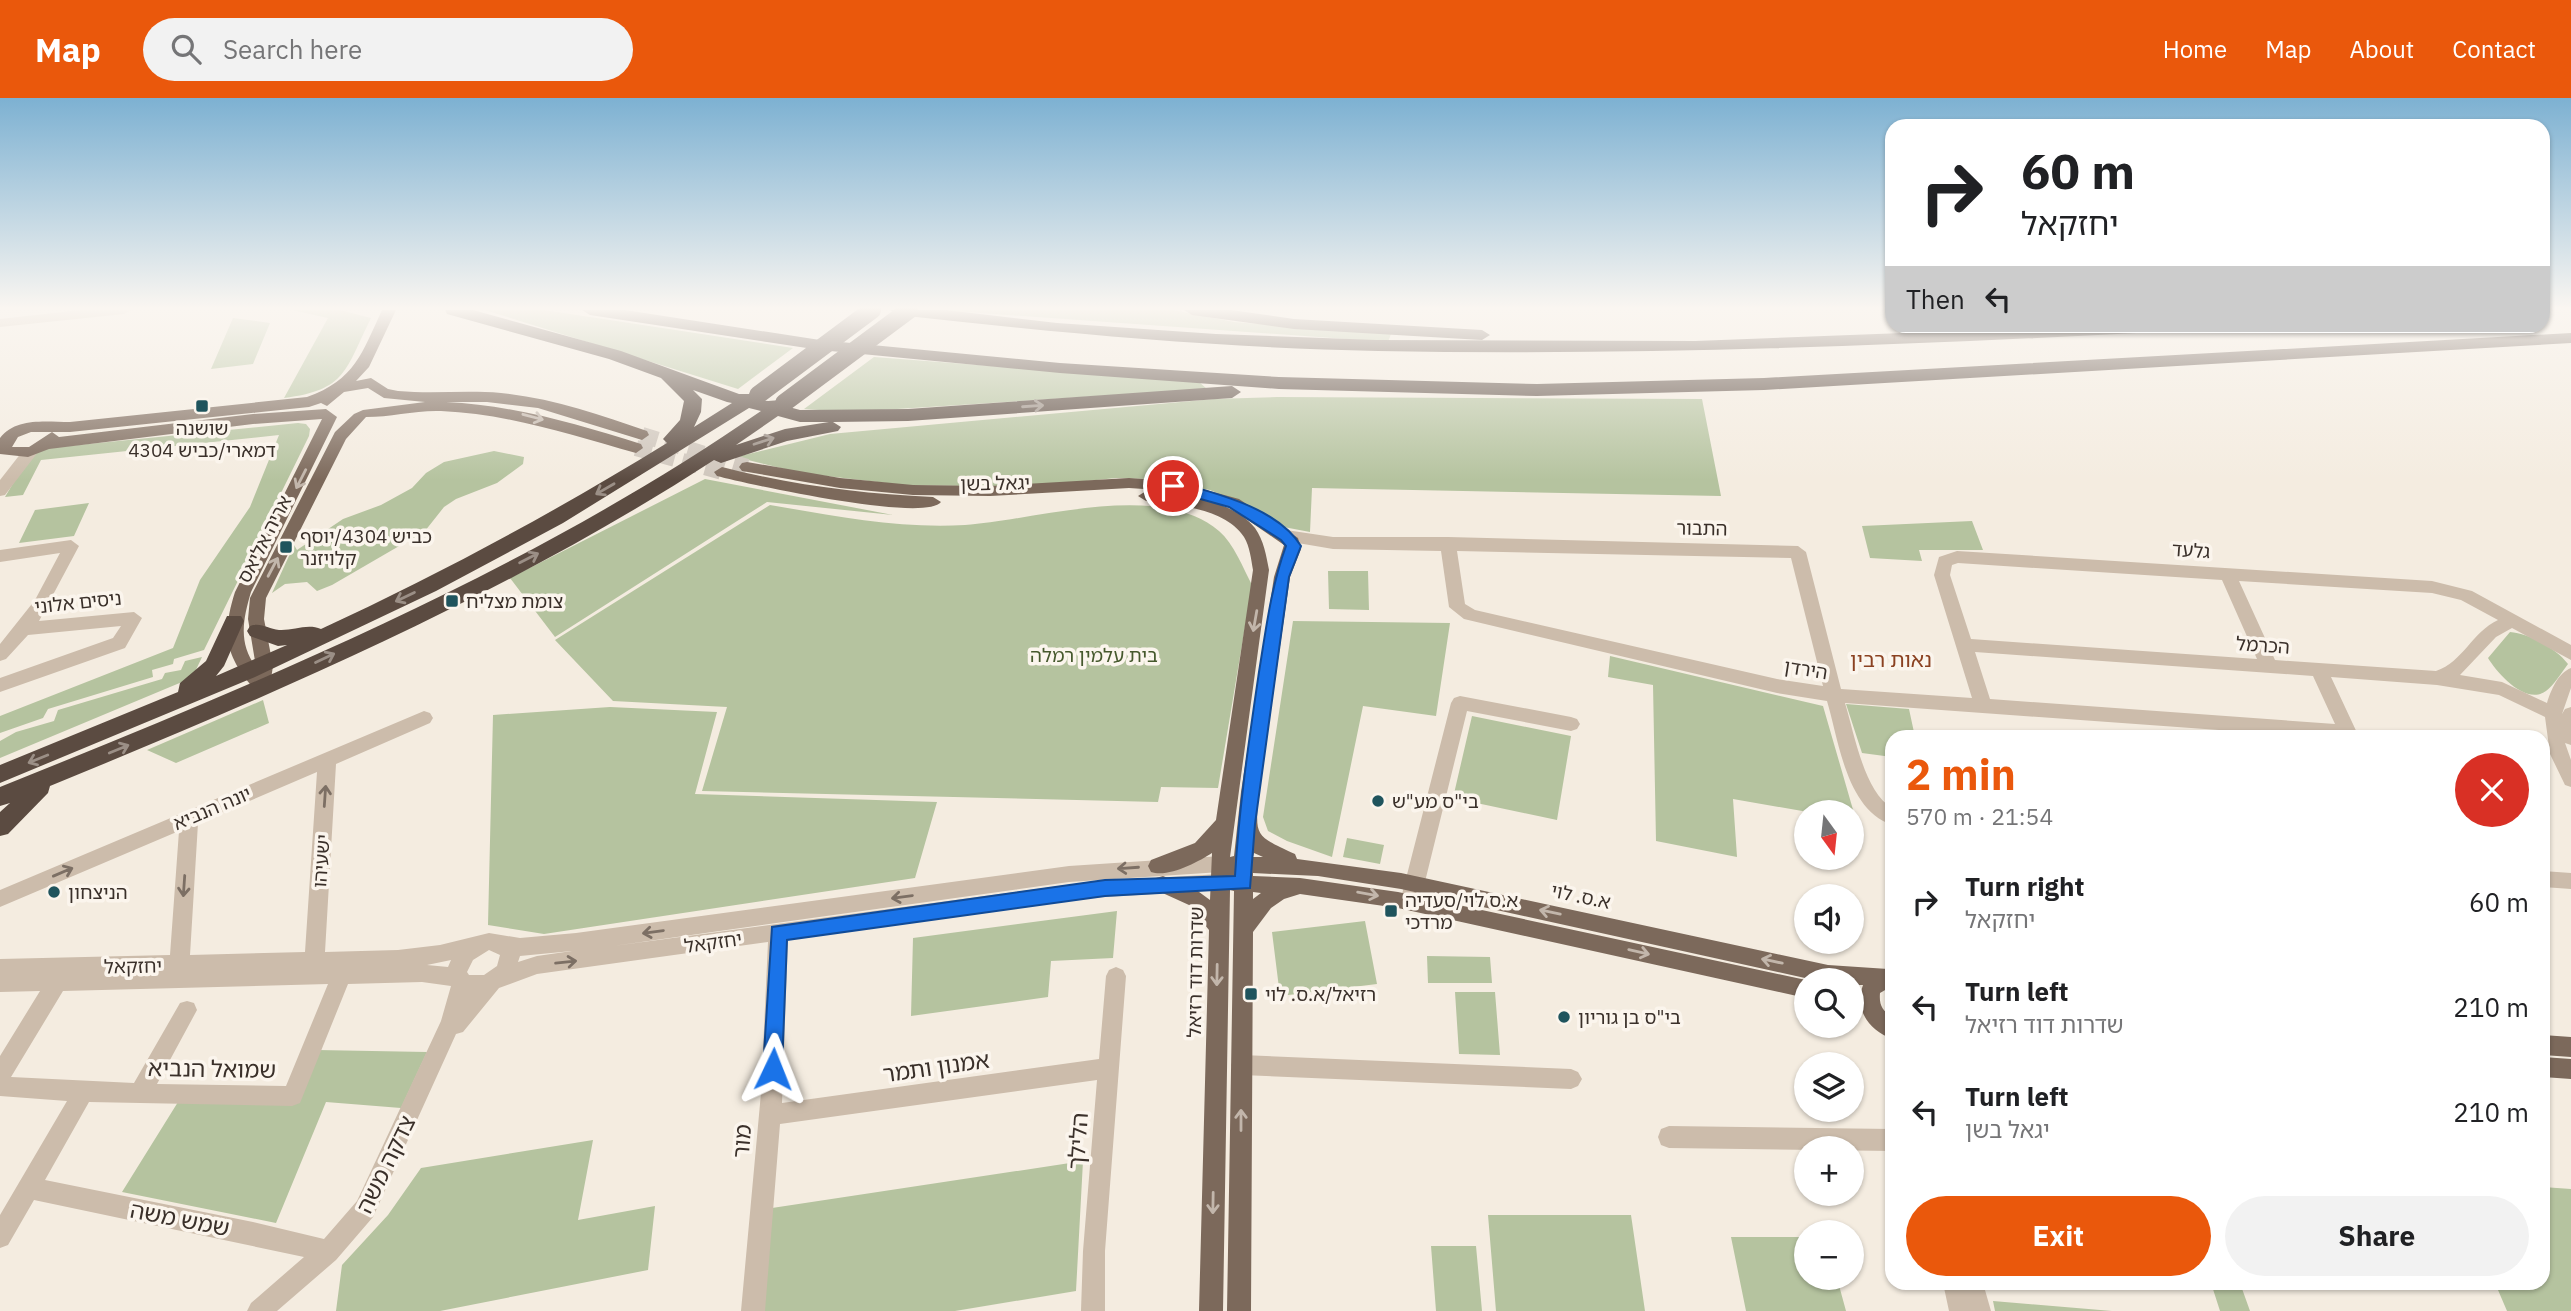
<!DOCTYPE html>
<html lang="en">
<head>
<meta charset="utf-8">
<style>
  :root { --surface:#fff; --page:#f2f2f2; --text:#202124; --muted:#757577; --accent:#ea580c }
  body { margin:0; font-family:"IBM Plex Sans","Noto Sans Hebrew",sans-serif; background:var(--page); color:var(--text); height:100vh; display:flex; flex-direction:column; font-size:26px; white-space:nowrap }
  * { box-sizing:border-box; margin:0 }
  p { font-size:23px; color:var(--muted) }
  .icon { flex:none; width:38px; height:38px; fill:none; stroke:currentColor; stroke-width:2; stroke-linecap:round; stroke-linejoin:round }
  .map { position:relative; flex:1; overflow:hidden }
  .drawer { position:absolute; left:1885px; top:632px; width:665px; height:560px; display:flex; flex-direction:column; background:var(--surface); border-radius:21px; box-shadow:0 2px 5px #0004 }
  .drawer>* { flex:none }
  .top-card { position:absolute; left:1885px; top:21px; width:665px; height:214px; border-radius:21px; box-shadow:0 2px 5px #0004; background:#fff; color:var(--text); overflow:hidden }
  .needle { width:46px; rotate:165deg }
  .fabs { position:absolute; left:1794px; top:702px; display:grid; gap:14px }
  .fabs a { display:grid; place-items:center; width:70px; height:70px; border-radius:50%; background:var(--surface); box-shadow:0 2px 5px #0004; font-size:35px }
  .pin { position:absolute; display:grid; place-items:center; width:60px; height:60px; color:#fff; margin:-30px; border:4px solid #fff; border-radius:50%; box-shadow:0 2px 7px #0007 }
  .me { position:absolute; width:77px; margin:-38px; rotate:2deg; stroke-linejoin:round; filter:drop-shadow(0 0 5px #0008) }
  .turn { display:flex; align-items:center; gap:24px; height:147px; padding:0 21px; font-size:32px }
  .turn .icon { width:91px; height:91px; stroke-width:2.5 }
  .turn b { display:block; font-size:49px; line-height:60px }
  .then { display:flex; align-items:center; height:66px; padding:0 21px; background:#0003; gap:14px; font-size:26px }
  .round { display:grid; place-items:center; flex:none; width:74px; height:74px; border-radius:37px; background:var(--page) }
  .head { display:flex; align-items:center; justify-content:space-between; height:119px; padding:0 21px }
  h1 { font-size:42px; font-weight:800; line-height:52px; color:var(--accent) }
  .action { display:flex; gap:14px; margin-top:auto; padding:14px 21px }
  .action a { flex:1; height:80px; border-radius:42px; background:var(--accent); color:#fff; font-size:28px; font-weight:800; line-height:80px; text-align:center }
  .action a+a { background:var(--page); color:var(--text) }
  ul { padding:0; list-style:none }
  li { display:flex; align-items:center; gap:21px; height:105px; padding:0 21px }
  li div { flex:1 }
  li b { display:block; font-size:26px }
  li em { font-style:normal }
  header { display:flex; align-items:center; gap:42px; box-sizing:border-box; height:98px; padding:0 35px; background:var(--accent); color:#fff }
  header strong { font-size:33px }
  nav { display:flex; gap:38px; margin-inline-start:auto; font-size:24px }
  .search { width:490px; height:63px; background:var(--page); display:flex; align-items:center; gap:18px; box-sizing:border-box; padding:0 24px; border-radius:38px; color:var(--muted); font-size:26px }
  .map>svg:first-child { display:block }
  .green { fill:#b5c39f }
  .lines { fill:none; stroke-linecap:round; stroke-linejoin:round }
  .major-tunnel { stroke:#cfc6bc; stroke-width:16; stroke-dasharray:16 8; stroke-linecap:butt }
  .minor { fill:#ccbcab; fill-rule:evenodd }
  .major { fill:#7c695b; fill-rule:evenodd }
  .highway { fill:#5b4b41; fill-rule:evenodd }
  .highway-bridge { stroke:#5b4b41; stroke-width:18 }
  .oneway { stroke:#9b8f86 }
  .oneway2 { stroke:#c2b6ab }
  .oneway3 { stroke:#7c6f64 }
  .route { fill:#1a73e8; stroke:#114b97; stroke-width:2 }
  .poi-dot { fill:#1f545d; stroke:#fbf5ed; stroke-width:2.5 }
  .labels { text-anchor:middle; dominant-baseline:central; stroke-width:7; stroke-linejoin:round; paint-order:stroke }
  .poi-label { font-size:19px; fill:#3a302a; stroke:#fbf5ed; text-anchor:start }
  .street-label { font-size:19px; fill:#3a302a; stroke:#fbf5ed }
  .park-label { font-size:19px; fill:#46592d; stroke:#fbf5ed }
  .neighbourhood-label { font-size:21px; fill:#8b4222; stroke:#fbf5ed }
  .near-street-label { font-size:23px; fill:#3a302a; stroke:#fbf5ed }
</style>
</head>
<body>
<header>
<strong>Map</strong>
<div class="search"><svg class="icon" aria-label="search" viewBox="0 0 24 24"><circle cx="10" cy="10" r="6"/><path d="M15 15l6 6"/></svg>Search here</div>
<nav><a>Home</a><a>Map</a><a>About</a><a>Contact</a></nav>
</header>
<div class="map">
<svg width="2571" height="1213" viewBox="0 0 2571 1213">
  <rect width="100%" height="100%" fill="#f4ece0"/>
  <path class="green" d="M292,212H340L371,220C345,272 347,292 284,300L328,220Z
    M485,212H544L793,250L738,291Z
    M939,212H1173L1234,224L1391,236L1388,244Z
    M233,220L270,225L253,266L211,271Z
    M874,259L1199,284L1207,291L850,314L804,311Z
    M1277,299L1702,301L1721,398L1312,390L1310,434L1273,427L1237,404L1210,392L1151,381L1116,380L1027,389L903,387L801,375L736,359L830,336L1214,301Z
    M298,325L306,326L310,331L309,338L204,552L174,561L173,566L152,572L153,579L48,611L43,620L0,635V618L173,550L200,482L250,409L279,337L41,362L23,397L5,399L25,365L38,351Z
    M494,353L524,359L523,366L497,385L456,401L444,409L425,433L332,487L317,493L307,484L285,486L272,495L294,447L297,452L343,421L381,407L412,390L426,375L444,364Z
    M705,381L893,417L767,404L555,539L510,480Z
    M89,405L74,438L19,445L35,412Z
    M770,407C835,418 900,431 965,427C1037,422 1159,382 1219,433C1234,446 1243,470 1252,487L1218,690L1161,689L1158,704L702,693L727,609L613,603L555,542Z
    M1972,423L1983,452H1919L1922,463L1870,460L1862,428Z
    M1328,473H1368L1369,512L1329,511Z
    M1293,523L1450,525L1436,618L1363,608L1332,759L1287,743L1268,733L1263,719Z
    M2510,534C2530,536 2556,550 2568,566C2562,574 2554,587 2546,593C2526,608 2497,575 2488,560Z
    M1610,558L1823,608L1856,722L1852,721V714H1808L1733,701L1737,759L1656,743L1653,587L1608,579Z
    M202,559L195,574L182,584L0,660V643L16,634L54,623L58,612L162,581L165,575L181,572L185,563Z
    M263,602L269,625L176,665L147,652Z
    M1846,606L1909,611L1915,639H1892V659L1862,655Z
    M610,609L717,614L695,696L937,704L915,780L544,836L488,827L493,617Z
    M1472,618L1571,638L1557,722L1453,700Z
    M1347,740L1384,747L1380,766L1343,759Z
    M1117,813L1113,860L1051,863L1048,899L911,918L913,840Z
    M1365,823L1377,886L1280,898L1272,834Z
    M1427,858L1490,859L1492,885H1428Z
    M1455,894H1495L1500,957L1459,956Z
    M317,952L427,954L401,1010L326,1004L276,1125L122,1094L178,1004L295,1006Z
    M593,1042L578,1122L655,1108L648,1172L440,1213H336L342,1167L388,1117L421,1070Z
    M1083,1063L1076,1193L955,1213H764L772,1110Z
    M2543,1089L2571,1091V1213H2507L2495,1185H2543Z
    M1488,1117H1631L1645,1213H1496Z
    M1731,1139H1806V1180H1837L1846,1213H1746Z
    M1431,1148H1476L1482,1213H1436Z
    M2211,1185H2240L2250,1213H2220Z
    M1993,1203L2112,1213H1995Z"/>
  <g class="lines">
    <path class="major-tunnel" d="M642,337L747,369
      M636,350L722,374"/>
    <path class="minor" d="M81,212H131L124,216L0,229V221Z
      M30,349L38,354L5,397L0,398V382L25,350Z
      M1286,432L1333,439H1448L1798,448L1806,454L1841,591L1972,600L1934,477L1939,459L1957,453L2432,483L2472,493L2571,547V562L2512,530L2496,539L2460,577L2502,584L2547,605C2551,592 2558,575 2571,570V590L2562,616L2565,611L2571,609V647L2565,645L2571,662V689L2565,687L2550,656L2545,619L2499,597L2437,587L2331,579L2359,639H2315L1845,605C1854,634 1864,694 1892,710V727C1846,711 1839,643 1827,603L1777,595L1464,521L1449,509L1441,453L1333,451L1280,442L1278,438ZM1457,453L1791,460L1823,588L1777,581L1475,512L1465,506ZM1958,465L2222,482L2257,561L1971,541L1950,477L1952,467ZM2239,483L2432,495L2461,502L2498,522C2472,534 2463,564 2436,573L2275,562ZM1975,554L2313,578L2335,626L1990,601Z
      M71,442L79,448L39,523L134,514L142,520L125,550L0,594V580L113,540L121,528L28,537L6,561L0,563V546L35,502L60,455L0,464V452Z
      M1460,598L1571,619L1577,621L1580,626L1577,631L1571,633L1467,613L1420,804L1417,810L1410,813L1403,810L1400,804L1451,605L1454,600Z
      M424,613L430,615L433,620L430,625L336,666L325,854L398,852L440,847L489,835L520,840L576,835L1069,768L1221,758L1228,760L1231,766L1228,772L1221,774L1069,784L613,848L1089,784L1220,776L1227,778L1230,784L1227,790L1220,792L1089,800L788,842L782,1005L1099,961L1106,878L1109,872L1116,869L1123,872L1126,878L1105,1153V1213H1081L1083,1153L1097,982L780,1026L765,1213H741L761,995L768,844L537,876L499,890L463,934L456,936L373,1119L336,1162L277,1213H247L251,1205L304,1159L34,1102L8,1147L0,1150V1117L67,1003L0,998V958L40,893L0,894V861L170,857L179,733L0,809V792ZM317,674L305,854L190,857L198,725ZM489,852L500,857L497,868L484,877H469L467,874L473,862ZM572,853L537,858L518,864L520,858ZM451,862L448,869L427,867ZM422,884L451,888L441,923L357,1103L324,1141L253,1124L45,1082L89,1004L292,1008L300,1005L348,886ZM328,886L286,988L157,986L197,912L194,905L187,903L180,905L134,985L11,979L63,893Z
      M2543,773L2571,775V791L2543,789Z
      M1242,957L1571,971L1578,974L1582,981L1578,988L1571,991L1242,977L1235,974L1231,967L1235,960Z
      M1669,1028L1892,1031V1053L1669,1050L1661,1047L1658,1039L1661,1031Z
      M1943,1185H1983L1991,1213H1949Z"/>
    <path class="major" d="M382,212H396L369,269L356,283L371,280L388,291L398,293C433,296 467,292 501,295C552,300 600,317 647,333L649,337L642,342L538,310L487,304H446C513,307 577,326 641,346L643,350L636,355C571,337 510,316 441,313C416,312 391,319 366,319L346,341L266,500L264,521L273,568L269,594H257C226,560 221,538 235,494L322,321L253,326L49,351L28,359L0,356V340C16,319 46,324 70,324L307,299C355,282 362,255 382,212ZM368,290L384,300L425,304L363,312L354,316L335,334L250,500L248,521L256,569C238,545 243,521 251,494L337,319L326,311L253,316L59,339L52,334L29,349H12L18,339L31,334H70L309,309L321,305L327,308L344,294Z
      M747,364L840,380L913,387L990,388L1129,380L1173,383L1239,401L1298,440L1301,451L1290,479L1259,694C1255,739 1254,737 1295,756L1297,761L1401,775L1828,867L1888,871L1892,872V888L1880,895C1879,907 1882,912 1892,919V941C1869,932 1854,912 1863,887H1852V882H1814L1401,791L1318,778L1253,775V778L1300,780L1398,794L1806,882V900L1398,810L1300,796L1284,801L1271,810L1253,834L1251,1213H1227L1234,793L1230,792L1223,1213H1199L1209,832L1189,807L1156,792L1153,786L1156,780L1163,778L1195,791L1210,802L1212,755C1198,764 1168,780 1151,774L1148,768L1151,762L1195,745L1216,722L1253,472C1251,461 1250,449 1244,439C1225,410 1177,407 1146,403L1138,398L1146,393C1180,396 1232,401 1255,430C1264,443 1266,457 1269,472L1230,759L1234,758L1241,694L1274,479L1284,447L1229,409L1173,393L1129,390L990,398L913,397L840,390L742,373L739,369L742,365ZM1254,755L1263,759H1253ZM1253,794L1261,795L1253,801Z
      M722,369C792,387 861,396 933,399L941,404C925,425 747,386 717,378L714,374Z
      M2543,937L2571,939V959L2543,957Z
      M2543,959L2571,961V981L2543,979Z"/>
    <path class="highway" d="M445,212H473L621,253L739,296H759L761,302C771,305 778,300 788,303L789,309L800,312L908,311L1232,288L1241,294L1232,300L908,323L833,324L841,329L838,333L787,343L721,365L714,362C508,496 277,595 50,688L48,695L8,736L0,738V714L10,705L0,708V689C261,584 528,474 761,313L749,310L563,425L436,493L255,579L0,685V667L178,594L180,585L206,563L227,518H241L244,523L224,568L216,578L287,547L278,548L250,538L247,533L250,528C261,524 268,531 279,532C293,533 307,525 321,531C440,476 555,414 667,345L663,341L680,322L684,303L661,280L609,261L447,216ZM693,292L727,304L732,305L694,329L701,314L702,301ZM778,318L800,324H829L785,331L736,347Z
      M582,212H625L820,242L1060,265L1279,279L1537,286L1764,280L2571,235V245L1764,292L1537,298L1279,291L1060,275L820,252L590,217Z
      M890,212H946L1057,225L1216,236L1376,242L1695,243L2083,228H2182L2174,233C1909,247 1644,258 1378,253C1217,250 1058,235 898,217Z
      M1184,212H1231L1294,221L1482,232L1490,237L1482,242L1294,231L1192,217Z"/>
    <path class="highway-bridge" d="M758,297L872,212
      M784,305L909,212"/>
  </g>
  <defs><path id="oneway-shaft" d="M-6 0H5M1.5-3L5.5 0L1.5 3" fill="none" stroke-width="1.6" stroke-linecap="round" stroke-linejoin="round" transform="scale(1.75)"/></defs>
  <g class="oneway">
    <use href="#oneway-shaft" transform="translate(1033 308) rotate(-4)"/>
    <use href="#oneway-shaft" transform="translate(764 343) rotate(-18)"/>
    <use href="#oneway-shaft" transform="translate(605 391) rotate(150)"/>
    <use href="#oneway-shaft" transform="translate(529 460) rotate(-27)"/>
    <use href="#oneway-shaft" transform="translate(405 499) rotate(154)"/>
    <use href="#oneway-shaft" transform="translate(325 560) rotate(-25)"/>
    <use href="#oneway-shaft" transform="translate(119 651) rotate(-22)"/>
    <use href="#oneway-shaft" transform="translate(38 661) rotate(158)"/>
  </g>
  <g class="oneway2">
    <use href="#oneway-shaft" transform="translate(533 319) rotate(15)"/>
    <use href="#oneway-shaft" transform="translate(301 381) rotate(117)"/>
    <use href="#oneway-shaft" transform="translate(273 469) rotate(-62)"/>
    <use href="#oneway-shaft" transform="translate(1255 523) rotate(100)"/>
    <use href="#oneway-shaft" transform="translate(1368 796) rotate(10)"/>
    <use href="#oneway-shaft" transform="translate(1550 814) rotate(-168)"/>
    <use href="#oneway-shaft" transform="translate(1639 854) rotate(13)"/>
    <use href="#oneway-shaft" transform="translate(1772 863) rotate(-168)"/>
    <use href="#oneway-shaft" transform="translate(1217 877) rotate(91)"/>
    <use href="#oneway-shaft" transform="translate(1241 1022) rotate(-90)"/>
    <use href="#oneway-shaft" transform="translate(1213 1105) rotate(91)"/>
  </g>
  <g class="oneway3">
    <use href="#oneway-shaft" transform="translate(325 698) rotate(-86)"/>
    <use href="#oneway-shaft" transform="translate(1128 770) rotate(176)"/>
    <use href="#oneway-shaft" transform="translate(63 774) rotate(-23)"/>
    <use href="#oneway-shaft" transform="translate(184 788) rotate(94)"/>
    <use href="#oneway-shaft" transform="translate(902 799) rotate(172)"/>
    <use href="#oneway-shaft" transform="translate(653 834) rotate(172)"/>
    <use href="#oneway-shaft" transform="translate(566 864) rotate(-6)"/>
  </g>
  <linearGradient id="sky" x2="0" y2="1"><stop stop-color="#7db1d2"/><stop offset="0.55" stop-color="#faf6f1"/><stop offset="1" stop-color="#faf6f1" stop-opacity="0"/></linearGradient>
  <rect width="2571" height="382" fill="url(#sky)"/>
  <path class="route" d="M1173,383C1214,395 1277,409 1301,448L1289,479L1255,726L1250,790L1105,798L787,842L782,971L779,977L773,980L766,977L763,971L772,829L1105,782L1235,778C1239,709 1249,642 1259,574C1266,531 1271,489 1286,448L1281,442L1229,409L1168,392L1166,388Z"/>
  <g class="poi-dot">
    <rect x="195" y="301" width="14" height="14" rx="3.5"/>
    <rect x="279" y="442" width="14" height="14" rx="3.5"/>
    <rect x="445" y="496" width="14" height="14" rx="3.5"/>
    <circle cx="1378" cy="703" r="7"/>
    <circle cx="54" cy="794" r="7"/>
    <rect x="1384" y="806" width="14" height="14" rx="3.5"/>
    <rect x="1244" y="889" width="14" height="14" rx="3.5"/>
    <circle cx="1564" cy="919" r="7"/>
  </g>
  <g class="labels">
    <g class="poi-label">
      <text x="202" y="330" text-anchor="middle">שושנה<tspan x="202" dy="22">דמארי/כביש 4304</tspan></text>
      <text x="300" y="438">כביש 4304/יוסף<tspan x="300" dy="22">קלויזנר</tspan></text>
      <text x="466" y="503">צומת מצליח</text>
      <text x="1392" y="703">בי"ס מע"ש</text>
      <text x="68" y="794">הניצחון</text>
      <text x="1405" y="802">א.ס לוי/סעדיה<tspan x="1405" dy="22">מרדכי</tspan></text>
      <text x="1265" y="896">רזיאל/א.ס. לוי</text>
      <text x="1578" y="919">בי"ס בן גוריון</text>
    </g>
    <g class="street-label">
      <text transform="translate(995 385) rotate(-1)">יגאל בשן</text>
      <text transform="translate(1702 430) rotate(1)">התבור</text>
      <text transform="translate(264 441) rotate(-63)">אריה אליאס</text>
      <text transform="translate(2191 452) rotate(4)">גלעד</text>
      <text transform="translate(78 504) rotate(-6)">ניסים אלוני</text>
      <text transform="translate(2263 547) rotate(4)">הכרמל</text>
      <text transform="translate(1806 571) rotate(9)">הירדן</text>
      <text transform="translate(212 710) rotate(-23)">יונה הנביא</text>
      <text transform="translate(321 763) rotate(-86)">ישעיהו</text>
      <text transform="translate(1581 798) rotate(12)">א.ס. לוי</text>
      <text transform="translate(713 844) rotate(-8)">יחזקאל</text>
      <text transform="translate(133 868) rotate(-1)">יחזקאל</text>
      <text transform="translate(1195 874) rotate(-89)">שדרות דוד רזיאל</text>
    </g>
    <g class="park-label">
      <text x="1094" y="557">בית עלמין רמלה</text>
    </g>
    <g class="neighbourhood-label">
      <text x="1891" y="561">נאות רבין</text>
    </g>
    <g class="near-street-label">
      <text transform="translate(936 968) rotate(-8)">אמנון ותמר</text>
      <text transform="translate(212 970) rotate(1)">שמואל הנביא</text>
      <text transform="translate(741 1043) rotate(-85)">מור</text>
      <text transform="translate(1077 1043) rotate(-86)">הלילך</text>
      <text transform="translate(385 1066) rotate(-64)">צדקה משה</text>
      <text transform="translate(180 1120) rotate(11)">שמש משה</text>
    </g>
  </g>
</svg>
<div class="fabs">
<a><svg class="needle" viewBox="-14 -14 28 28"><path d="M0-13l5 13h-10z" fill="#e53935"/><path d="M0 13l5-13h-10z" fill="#757577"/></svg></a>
<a><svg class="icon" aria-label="sound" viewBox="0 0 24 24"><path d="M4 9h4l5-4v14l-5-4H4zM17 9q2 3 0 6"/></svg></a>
<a><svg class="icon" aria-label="search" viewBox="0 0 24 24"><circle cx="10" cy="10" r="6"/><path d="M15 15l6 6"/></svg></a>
<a><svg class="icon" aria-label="layers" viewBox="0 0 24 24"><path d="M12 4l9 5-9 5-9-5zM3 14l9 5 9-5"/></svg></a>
<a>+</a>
<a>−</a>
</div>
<div class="pin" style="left:1173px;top:388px;background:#d93025"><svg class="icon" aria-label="arrive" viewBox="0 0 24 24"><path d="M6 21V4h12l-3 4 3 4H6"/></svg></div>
<svg class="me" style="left:773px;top:971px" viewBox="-20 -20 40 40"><path d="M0-17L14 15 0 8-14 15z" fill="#1a73e8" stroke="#fff" stroke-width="4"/></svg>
<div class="top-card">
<div class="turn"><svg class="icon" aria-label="right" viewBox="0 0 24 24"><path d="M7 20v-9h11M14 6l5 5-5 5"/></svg><div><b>60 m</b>יחזקאל</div></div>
<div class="then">Then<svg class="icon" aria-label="left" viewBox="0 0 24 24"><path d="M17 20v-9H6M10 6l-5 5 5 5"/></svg></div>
</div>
<section class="drawer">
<div class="head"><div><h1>2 min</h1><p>570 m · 21:54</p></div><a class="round" style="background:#d93025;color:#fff"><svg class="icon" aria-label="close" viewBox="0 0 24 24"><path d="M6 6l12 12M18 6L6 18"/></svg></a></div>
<ul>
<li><svg class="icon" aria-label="right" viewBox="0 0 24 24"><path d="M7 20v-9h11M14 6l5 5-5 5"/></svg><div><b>Turn right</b><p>יחזקאל</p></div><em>60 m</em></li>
<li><svg class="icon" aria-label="left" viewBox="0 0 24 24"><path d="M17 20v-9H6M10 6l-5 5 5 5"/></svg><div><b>Turn left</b><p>שדרות דוד רזיאל</p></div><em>210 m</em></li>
<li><svg class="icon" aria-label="left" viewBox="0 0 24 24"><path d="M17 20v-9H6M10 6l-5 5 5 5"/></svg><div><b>Turn left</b><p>יגאל בשן</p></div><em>210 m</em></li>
</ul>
<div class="action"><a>Exit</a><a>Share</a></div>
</section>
</div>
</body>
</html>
